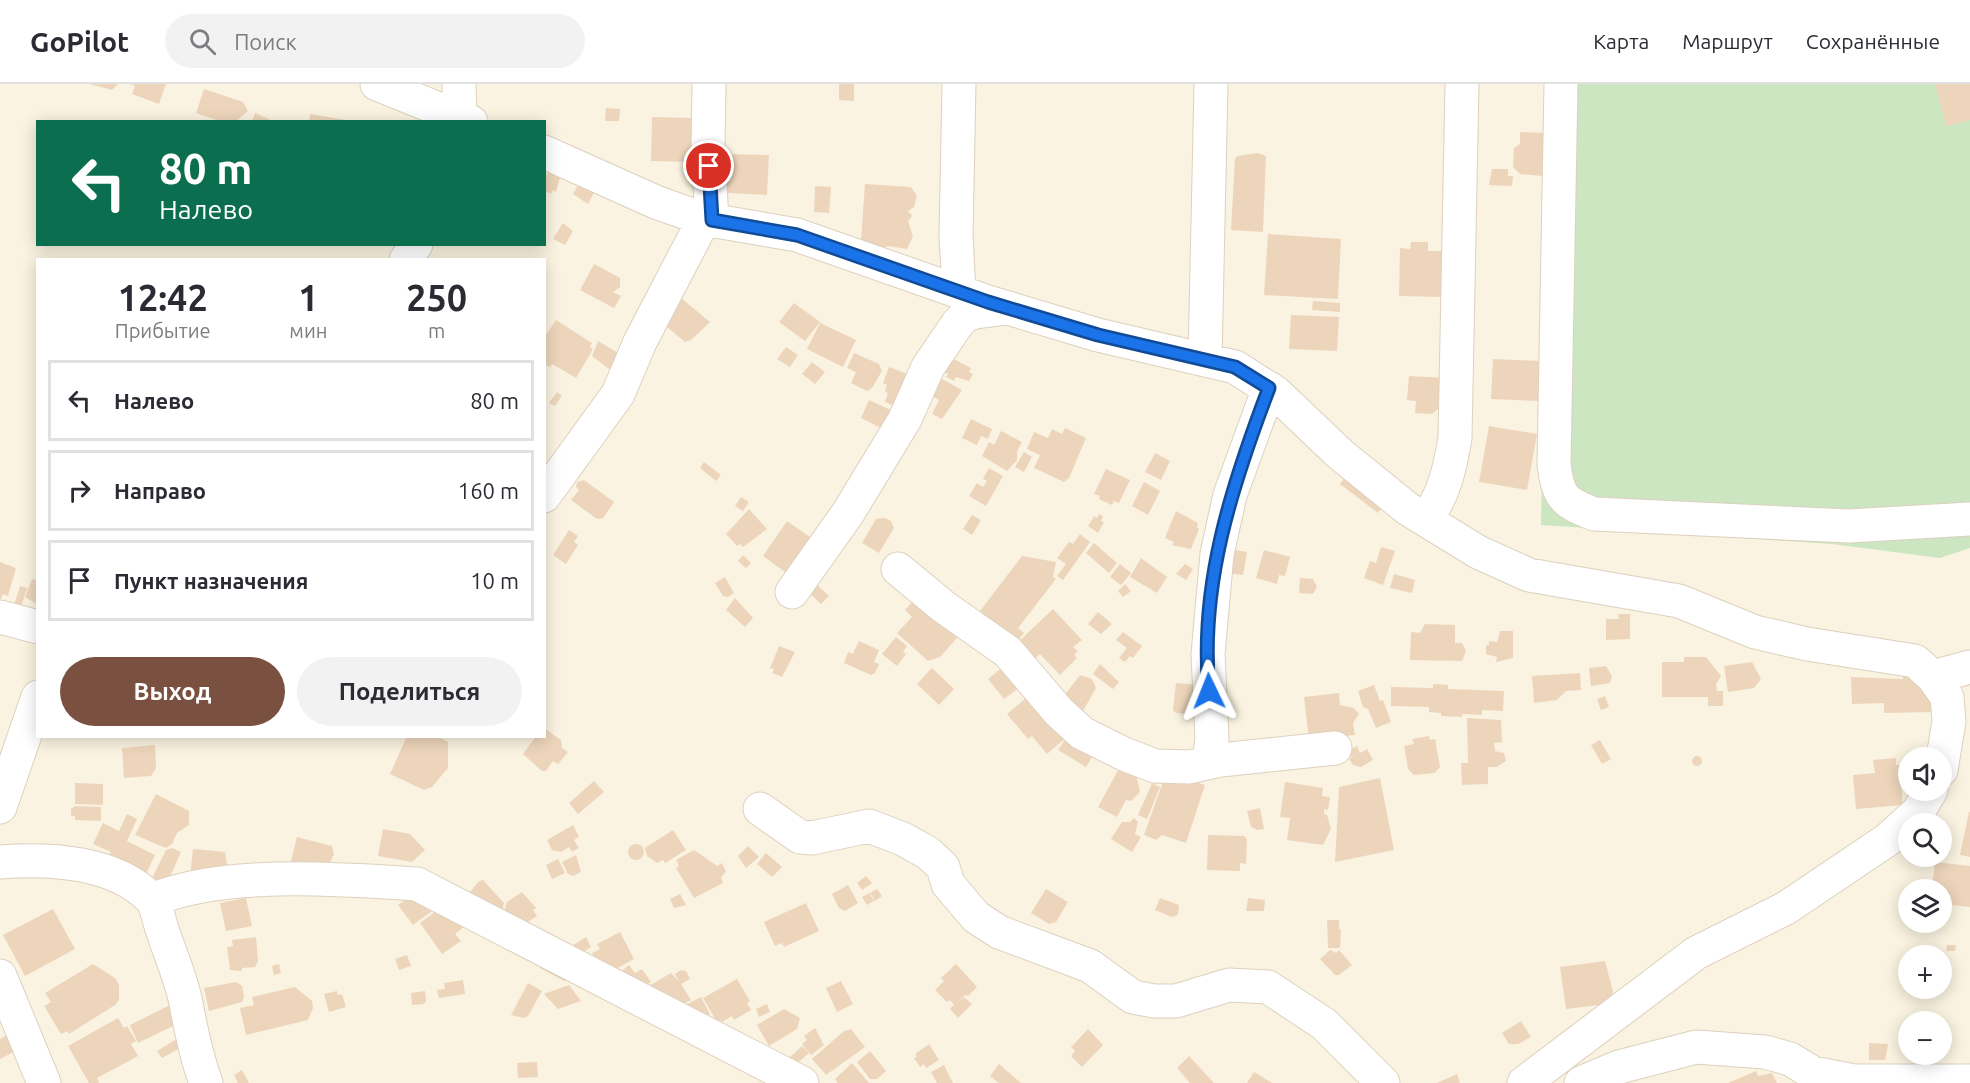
<!DOCTYPE html>
<html lang="ru">
<head>
<meta charset="utf-8">
<style>
  :root { --surface:#fff; --page:#f2f2f3; --text:#2b2b33; --muted:#7c7c81; --line:#e1e1e2; --accent:#7a5040 }
  body { margin:0; font-family:Ubuntu,sans-serif; background:var(--page); color:var(--text); height:100vh; display:flex; flex-direction:column; font-size:22px; white-space:nowrap }
  * { box-sizing:border-box; margin:0 }
  p { font-size:20px; color:var(--muted) }
  .icon { flex:none; width:33px; height:33px; fill:none; stroke:currentColor; stroke-width:2; stroke-linecap:round; stroke-linejoin:round }
  .map { position:relative; flex:1; overflow:hidden }
  .side { position:absolute; left:36px; top:174px; width:510px; height:480px; display:flex; flex-direction:column; background:var(--surface); border-radius:0px; box-shadow:0 3px 15px #0003 }
  .side>* { flex:none }
  .banner { position:absolute; left:36px; top:36px; width:510px; height:126px; border-radius:0px; box-shadow:0 3px 15px #0003; background:#0b6e4f; color:#fff; overflow:hidden }
  .tools { position:absolute; left:1898px; top:663px; display:grid; gap:12px }
  .tools a { display:grid; place-items:center; width:54px; height:54px; border-radius:50%; background:var(--surface); box-shadow:0 3px 15px #0003; font-size:30px }
  .pin { position:absolute; display:grid; place-items:center; width:51px; height:51px; color:#fff; margin:-26px; border:3px solid #fff; border-radius:50%; box-shadow:0 2px 6px #0007 }
  .me { position:absolute; width:66px; margin:-33px; rotate:358deg; stroke-linejoin:round; filter:drop-shadow(0 0 4px #0008) }
  .turn { display:flex; align-items:center; gap:21px; height:126px; padding:0 24px; font-size:27px }
  .turn .icon { width:78px; height:78px; stroke-width:2.5 }
  .turn b { display:block; font-size:42px; line-height:51px }
  .eta { display:flex; justify-content:space-evenly; align-items:center; height:102px; text-align:center }
  .eta b { font-size:36px; font-weight:700; line-height:42px }
  .cta { display:flex; gap:12px; margin-top:auto; padding:12px 24px }
  .cta a { flex:1; height:69px; border-radius:36px; background:var(--accent); color:#fff; font-size:24px; font-weight:700; line-height:69px; text-align:center }
  .cta a+a { background:var(--page); color:var(--text) }
  ul { padding:0; list-style:none }
  li { display:flex; align-items:center; gap:18px; height:81px; margin:0 12px 9px; padding:0 12px; border:3px solid var(--line); border-radius:0px }
  li div { flex:1 }
  li b { display:block; font-size:22px }
  li em { font-style:normal }
  header { display:flex; align-items:center; gap:36px; box-sizing:border-box; height:84px; padding:0 30px; background:var(--surface); border-bottom:2px solid var(--line) }
  header strong { font-size:28px }
  nav { display:flex; gap:33px; margin-inline-start:auto; font-size:21px }
  .search { width:420px; height:54px; background:var(--page); display:flex; align-items:center; gap:15px; box-sizing:border-box; padding:0 21px; border-radius:33px; color:var(--muted); font-size:22px }
  .map>svg:first-child { display:block }
  .green { fill:#cce6c2 }
  .building { fill:#edd5bb }
  .lines { fill:none; stroke-linecap:round; stroke-linejoin:round }
  .minor-casing { stroke:#ddd0be; stroke-width:35 }
  .minor { stroke:#fff; stroke-width:33 }
  .route-casing { stroke:#114b97; stroke-width:15 }
  .route { stroke:#1a73e8; stroke-width:10 }
</style>
</head>
<body>
<header>
<strong>GoPilot</strong>
<div class="search"><svg class="icon" aria-label="search" viewBox="0 0 24 24"><circle cx="10" cy="10" r="6"/><path d="M15 15l6 6"/></svg>Поиск</div>
<nav><a>Карта</a><a>Маршрут</a><a>Сохранённые</a></nav>
</header>
<div class="map">
<svg width="1970" height="999" viewBox="0 0 1970 999">
  <rect width="100%" height="100%" fill="#faf3e1"/>
  <path class="green" d="M1550,0H1970V464L1940,474L1832,460L1541,441Z"/>
  <path class="building" d="M90,0H118L112,6Z
    M130,0H166L159,20L132,10L135,2Z
    M839,0H854V17L839,16Z
    M1935,0H1970V36L1946,42Z
    M204,5L243,18L248,27L235,38H222L196,29Z
    M606,24L620,25L619,37H605Z
    M255,29L275,38H252Z
    M310,30L346,36L345,38H309Z
    M652,33L696,34L692,78L651,77Z
    M1520,48L1550,49L1553,93L1520,90L1513,83L1514,64L1520,60Z
    M1258,69L1266,72L1263,148L1231,146L1235,75L1237,72Z
    M728,70L769,71L767,111L727,109Z
    M1492,85H1508V92H1513L1512,102L1489,101Z
    M550,86L561,91L556,108L553,106L551,110L544,106V96Z
    M583,93L598,101L588,120L573,110Z
    M865,100L911,103L917,112L914,123L908,127L912,132L908,137L913,152L907,165L888,162L882,165L861,156Z
    M815,102L831,103L829,129L814,128Z
    M563,139L573,147L565,161L553,155Z
    M1268,150L1341,155L1338,215L1264,211Z
    M1411,158H1428V167H1444L1443,213L1399,212L1400,164L1410,165Z
    M594,180L620,194V203L613,208L621,212L614,224L580,206Z
    M681,214L710,238L691,256L685,258L661,238Z
    M1313,217L1340,219V228L1312,226Z
    M794,219L820,238L805,257L779,238Z
    M1291,231L1339,233L1337,267L1289,265Z
    M556,236L592,259L590,263L593,265L576,294L552,280L550,283L544,280V254Z
    M820,239L856,256L843,283L807,265Z
    M598,257L623,272L621,294L592,272Z
    M786,263L798,271L790,283L777,275Z
    M854,269L879,280L882,287L872,304L867,307L851,299L856,288L847,284Z
    M952,274L971,284L969,288L973,290L969,297L956,293L954,297L946,293L948,290L944,288Z
    M1493,275L1540,277L1538,317L1491,315Z
    M812,278L825,288L815,300L802,290Z
    M889,283L920,295L907,327L885,318L888,309L885,308L887,301L883,299Z
    M1409,292L1448,294L1447,316H1438V325L1432,330L1415,329L1416,317L1407,316Z
    M942,295L962,306L942,335L932,330L939,316L932,312Z
    M557,308L562,312L555,322L549,319Z
    M869,316L893,327L887,339L879,343L861,334Z
    M971,335L992,345L988,355L981,352L977,361L962,354Z
    M1489,342L1537,350L1527,406L1479,398Z
    M1065,344L1086,354L1069,394L1064,398L1034,384L1040,371L1027,365L1034,348L1048,354L1052,345L1062,350Z
    M1001,347L1022,358L1017,367V376L1007,387L982,372L989,358L994,361Z
    M1024,368L1032,373L1024,388L1015,383Z
    M1155,369L1170,377L1161,396L1145,388Z
    M704,378L721,391L716,397L700,384Z
    M989,384L1003,392L986,422L969,412L977,399L983,403L987,397L983,395Z
    M1106,385L1130,396L1119,419L1114,417L1112,421L1099,415L1100,412L1094,410Z
    M1350,387L1388,416L1378,429L1340,400Z
    M584,396L614,418L603,434L597,435L571,416L579,406L576,403L577,398Z
    M1144,398L1160,407L1148,431L1132,422Z
    M741,413L749,418L743,427L735,422Z
    M749,425L767,445L743,463L740,460L737,462L726,450Z
    M1176,427L1198,439L1197,444L1199,445L1191,465L1172,461L1174,458L1165,454Z
    M1099,430L1103,432L1101,437L1104,438L1098,449L1088,442L1094,432L1097,434Z
    M972,431L981,436L972,451L963,445Z
    M885,434L891,437L894,444L879,469L862,459L876,435Z
    M787,437L814,456L794,484L785,488L763,472Z
    M569,446L578,452L574,458L578,461L566,480L553,471Z
    M1080,450L1090,458L1063,496L1057,492L1066,480L1057,474L1069,458L1073,460Z
    M1094,459L1117,479L1109,489L1086,469Z
    M1381,463L1395,467L1383,501L1364,494L1370,477L1376,479Z
    M1229,465L1247,468L1243,491L1225,489Z
    M1264,466L1290,473L1285,492L1279,491L1277,500L1256,494Z
    M743,471L751,479L746,484L738,477Z
    M1022,472L1056,478L1053,493L1056,495L1018,544L1024,549L1017,558L977,531Z
    M1141,474L1167,493L1157,509L1130,493Z
    M0,478L16,484L8,512L3,510L0,517Z
    M1120,480L1131,489L1121,501L1110,493Z
    M1185,480L1193,485L1186,496L1176,490Z
    M38,490V521L25,513L32,495L35,496Z
    M1394,490L1415,496L1412,509L1390,504Z
    M725,493L734,509L728,513L723,512L715,499Z
    M1300,494L1313,495L1317,503L1313,510L1299,509Z
    M812,496L829,512L821,520L804,504Z
    M1125,500L1131,507L1123,513L1118,507Z
    M20,502L27,504L19,530L12,528Z
    M735,514L753,534L745,543L726,526Z
    M915,515L957,554L940,573L928,577L897,549L912,533L905,526Z
    M1053,525L1082,556L1073,563L1078,567L1074,571L1077,574L1060,591L1040,570L1030,579L1014,562Z
    M1098,528L1112,540L1101,550L1088,540Z
    M1618,530H1630V555L1606,556V535H1619Z
    M1425,540L1455,541V559H1462L1466,567L1462,577L1410,576L1411,548L1420,549Z
    M1500,547H1513V574L1496,578L1497,573L1486,570V561H1489V557L1497,558Z
    M1123,548L1142,562L1133,574L1130,572L1125,578L1119,574L1127,564L1116,556Z
    M896,553L907,562L903,568L906,570L897,582L882,570Z
    M859,557L879,566L874,578L879,580L875,589L871,591L844,579L848,568L853,570Z
    M779,562L795,568L782,593L772,589L774,585L770,584Z
    M1684,573H1706L1721,592L1716,600L1717,607H1723V622H1708V613H1662V578H1684Z
    M1752,578L1761,595L1754,604L1728,608L1724,582Z
    M1100,580L1119,598L1113,605L1093,590Z
    M1004,582L1020,603L1004,615L988,595Z
    M1606,582L1612,592L1610,599L1591,602L1589,584Z
    M932,584L954,605L939,621L917,600Z
    M1903,588L1927,598L1936,621L1933,628L1884,629V619L1852,620L1851,593L1903,595Z
    M1580,589L1581,606L1566,607L1557,616L1534,619L1532,592Z
    M1080,591L1092,595L1096,604L1083,627L1064,612Z
    M1176,599L1203,601L1201,631L1176,629L1173,626Z
    M1433,600L1448,601V605L1504,607L1503,627L1482,626V631L1462,630V633L1441,632V629L1429,628V623L1391,622V603L1433,604Z
    M1374,601L1380,617L1383,616L1391,638L1376,644L1368,625L1363,623L1358,607Z
    M1033,608L1069,651L1047,670L1032,652L1028,655L1007,630Z
    M1339,609L1340,621L1354,624L1359,630L1353,639L1355,651L1309,656L1304,613Z
    M1605,612L1609,623L1601,626L1597,615Z
    M1467,634L1501,636L1502,658L1494,659L1495,667L1504,669L1506,677L1497,683H1488V700L1462,701L1461,679H1468Z
    M544,644L561,656L562,664L568,668L558,680L553,677L546,687H542L523,670L536,652H544Z
    M407,652H437L448,658V684L432,703L424,706L390,690Z
    M1429,652L1430,656L1435,655L1440,683L1435,689L1414,691L1408,685L1404,662L1414,660L1412,655Z
    M1071,656L1094,670L1086,683L1058,666L1064,657Z
    M1600,656L1611,675L1602,680L1591,661Z
    M155,661L156,684L151,692L124,694L122,664Z
    M1357,662L1360,669L1367,665L1373,676L1361,683L1353,681L1349,675L1355,671L1348,674L1345,668Z
    M1692 677a5 5 0 1 1 10 0a5 5 0 1 1-10 0Z
    M1896,674V681H1899L1903,721L1856,725L1853,691L1875,689L1873,676Z
    M1121,681L1136,690L1140,708L1131,717L1126,716L1117,733L1098,723Z
    M1171,689L1205,701L1186,759L1162,751L1156,756L1144,751L1165,692Z
    M1380,694L1394,766L1335,778L1339,703Z
    M594,697L604,708L578,730L569,719Z
    M1285,698L1323,704L1322,712L1330,713L1328,726L1324,725V730L1327,731L1331,745L1323,761L1287,756L1290,734L1280,733Z
    M75,699L103,700V721L75,720Z
    M1152,699L1160,703L1147,735L1138,731Z
    M156,710L189,727V741L177,749L172,760L166,764L135,751Z
    M75,722L101,723V737L75,736V732H71V725Z
    M1260,724L1264,745L1257,746L1251,743L1247,727Z
    M1969,728H1970V773L1960,771Z
    M127,730L137,735L127,757L155,771L145,792L108,774L111,768L93,760L103,739L119,747Z
    M1134,734L1138,738L1135,750L1141,753L1132,768L1111,755L1122,738H1130Z
    M573,741L579,753L574,756L579,764L572,768L569,763L561,768L552,766L547,756Z
    M383,745L410,750L425,766L412,778L378,772Z
    M673,746L686,766L665,779L663,776L657,779L647,772L645,764Z
    M1208,751L1244,752L1247,755L1246,780L1240,779V787L1207,786Z
    M297,753L332,762L334,770L328,783L323,786L291,777Z
    M628 768a8 8 0 1 1 16 0a8 8 0 1 1-16 0Z
    M748,762L759,773L746,784L738,772Z
    M172,764L181,768L168,797L164,800L152,794L166,766Z
    M193,765L225,768L228,787L190,793Z
    M694,766L717,782L722,779L726,788L721,793L723,799L694,814L676,784L679,782L676,776Z
    M766,769L782,783L772,793L757,780Z
    M576,771L581,788L573,792L568,790L562,778Z
    M558,775L565,789L552,795L546,781Z
    M1935,778L1970,782V823L1941,820V806H1932Z
    M866,792L872,799L862,806L857,799Z
    M483,796L504,819L502,828L467,812L479,797Z
    M848,801L858,819L845,827L839,824L832,810Z
    M421,804L436,824L413,841L398,821Z
    M877,805L882,812L875,817L870,809Z
    M1046,805L1068,818L1056,838L1049,840L1031,829Z
    M522,808L536,824L533,826L537,832L520,843L504,829L507,818Z
    M869,809L874,817L867,821L862,813Z
    M680,810L686,821L674,824L670,815Z
    M246,814L252,842L226,847L220,819Z
    M1160,814L1179,821L1178,831L1172,833L1155,826Z
    M1248,814L1265,816L1264,827H1246Z
    M447,819L464,843L455,850L461,857L442,870L420,839Z
    M806,819L819,847L784,863L782,859L775,862L764,838Z
    M53,825L75,865L25,892L3,851Z
    M1327,836H1339V846L1341,845L1340,864H1328Z
    M620,848L634,875L614,886L610,885L605,877L598,881L592,869L600,865L597,860Z
    M256,853L258,877L255,883L242,884V887L230,886L227,863L233,862L232,856Z
    M586,853L591,863L573,874L567,865Z
    M1947,861H1956L1955,867H1946Z
    M1330,866L1336,869L1339,866L1352,881L1339,891H1335L1320,875Z
    M407,871L411,882L399,886L395,875Z
    M1605,877L1613,908L1607,920L1566,925L1560,883Z
    M93,880L115,894L119,901V916L115,921L69,950L67,947L61,950L44,922L51,918L45,909Z
    M279,880L281,889L274,891L272,882Z
    M542,880L569,896L564,897L540,884Z
    M956,880L977,903L968,912L965,911L957,919L964,913L972,920L958,934L950,925L954,921L950,916L947,918L935,906L944,897L941,894Z
    M629,881L635,889L642,885L651,898L640,906L618,890Z
    M681,886L686,887L690,895L681,900L691,916L683,920L666,910L642,906L671,889L679,897L675,890Z
    M737,895L750,917L747,919L751,926L734,936L732,932L722,938L720,936L717,938L703,914Z
    M463,896L465,910L439,914L437,906L445,905L444,899Z
    M841,897L853,920L837,928L826,904Z
    M236,898L242,902L244,912L242,918L209,927L204,904Z
    M528,899L542,907L528,932L524,934L511,931Z
    M569,901L581,917L558,925L544,910Z
    M295,903L312,917L313,924L308,936L246,951L240,924L254,921L252,913Z
    M337,907L338,911L342,910L346,923L329,928L324,910Z
    M425,907L426,917L424,920L412,921L411,909Z
    M701,913L710,930L699,936L682,923Z
    M176,918L179,939L138,959L130,941Z
    M767,920L770,928L759,933L756,925Z
    M784,925L800,934L797,945L769,962L757,941Z
    M118,934L124,944L127,942L136,957L131,960L138,972L97,994L99,999H89L68,962Z
    M1521,937L1531,953L1518,960H1509L1502,949Z
    M815,944L824,961L811,971L802,960L807,956L804,952Z
    M851,945L865,963L826,991L812,975L844,947Z
    M1088,945L1103,961L1082,983L1071,972L1075,967L1071,963Z
    M17,946L25,962L0,975V955Z
    M175,956L180,964L162,974L157,967Z
    M1869,959L1888,960L1885,976H1869Z
    M929,960L939,976L926,984L924,980L920,983L914,974L917,973L915,970Z
    M802,962L809,969L795,981L789,974Z
    M870,967L886,987L877,995H870L857,978Z
    M1189,972L1214,999H1190L1177,984Z
    M537,978L538,993L518,994L517,979Z
    M852,979L869,999H838L835,995Z
    M999,980L1021,999H999L990,992Z
    M944,981L953,999H937L931,988Z
    M242,986L249,999H238L234,991Z
    M1756,987L1758,992L1772,989L1777,999H1728Z
    M1254,988L1272,999H1247Z
    M1457,990L1460,999H1437Z"/>
  <g class="lines">
    <defs>
      <path id="minor" d="M377,0L471,38
        M459,0L460,33
        M709,0L708,65L712,136
        M959,0L956,152L959,207
        M1561,0L1554,380C1558,413 1563,418 1594,430L1849,442L1970,435
        M544,68L658,119L704,135L797,151L988,218L1098,251L1235,283L1276,309L1340,370L1408,425L1478,468L1529,491L1679,517L1755,548L1807,560L1915,577L1933,593L1947,613L1949,637L1941,686
        M406,176L416,160
        M1205,275L1211,0
        M544,412L618,310L640,258L704,135
        M1426,436C1444,410 1450,385 1455,354L1462,0
        M898,485L944,523L1008,568L1059,628L1082,649L1124,670L1155,682L1189,683L1221,676L1335,664
        M792,508L848,429L905,335L928,283L958,239L966,231L976,228L1007,224
        M0,533L38,543
        M1933,593L1970,583
        M1209,678L1212,654L1208,570L1217,470L1230,411L1269,304
        M0,723L38,613
        M760,725L800,753L812,754L869,742L903,755L928,769L943,783L948,800L976,833L999,848L1090,882L1133,913L1154,917H1176L1229,901L1268,903L1324,940L1383,999
        M0,778C48,774 115,777 151,815C157,822 159,837 162,845C170,870 181,894 186,919C191,947 196,972 206,999
        M152,816C224,786 339,795 417,800L802,999
        M0,892L44,999
        M1524,999L1696,869L1786,824L1887,756L1918,728L1931,706
        M1581,999L1619,983L1696,963L1765,968L1790,975L1813,989L1854,997H1970"/>
    </defs>
    <use href="#minor" class="minor-casing"/>
    <use href="#minor" class="minor"/>
  </g>
  <g class="lines">
    <defs>
      <path id="route" d="M709,82L712,136L797,151L988,218L1098,251L1235,283L1269,304C1232,401 1199,501 1209,607"/>
    </defs>
    <use href="#route" class="route-casing"/>
    <use href="#route" class="route"/>
  </g>
</svg>
<div class="tools">
<a><svg class="icon" aria-label="sound" viewBox="0 0 24 24"><path d="M4 9h4l5-4v14l-5-4H4zM17 9q2 3 0 6"/></svg></a>
<a><svg class="icon" aria-label="search" viewBox="0 0 24 24"><circle cx="10" cy="10" r="6"/><path d="M15 15l6 6"/></svg></a>
<a><svg class="icon" aria-label="layers" viewBox="0 0 24 24"><path d="M12 4l9 5-9 5-9-5zM3 14l9 5 9-5"/></svg></a>
<a>+</a>
<a>−</a>
</div>
<div class="pin" style="left:709px;top:82px;background:#d93025"><svg class="icon" aria-label="arrive" viewBox="0 0 24 24"><path d="M6 21V4h12l-3 4 3 4H6"/></svg></div>
<svg class="me" style="left:1209px;top:607px" viewBox="-20 -20 40 40"><path d="M0-17L14 15 0 8-14 15z" fill="#1a73e8" stroke="#fff" stroke-width="4"/></svg>
<div class="banner">
<div class="turn"><svg class="icon" aria-label="left" viewBox="0 0 24 24"><path d="M17 20v-9H6M10 6l-5 5 5 5"/></svg><div><b>80 m</b>Налево</div></div>
</div>
<section class="side">
<div class="eta">
<div><b>12:42</b><p>Прибытие</p></div>
<div><b>1</b><p>мин</p></div>
<div><b>250</b><p>m</p></div>
</div>
<ul>
<li><svg class="icon" aria-label="left" viewBox="0 0 24 24"><path d="M17 20v-9H6M10 6l-5 5 5 5"/></svg><div><b>Налево</b></div><em>80 m</em></li>
<li><svg class="icon" aria-label="right" viewBox="0 0 24 24"><path d="M7 20v-9h11M14 6l5 5-5 5"/></svg><div><b>Направо</b></div><em>160 m</em></li>
<li><svg class="icon" aria-label="arrive" viewBox="0 0 24 24"><path d="M6 21V4h12l-3 4 3 4H6"/></svg><div><b>Пункт назначения</b></div><em>10 m</em></li>
</ul>
<div class="cta"><a>Выход</a><a>Поделиться</a></div>
</section>
</div>
</body>
</html>
